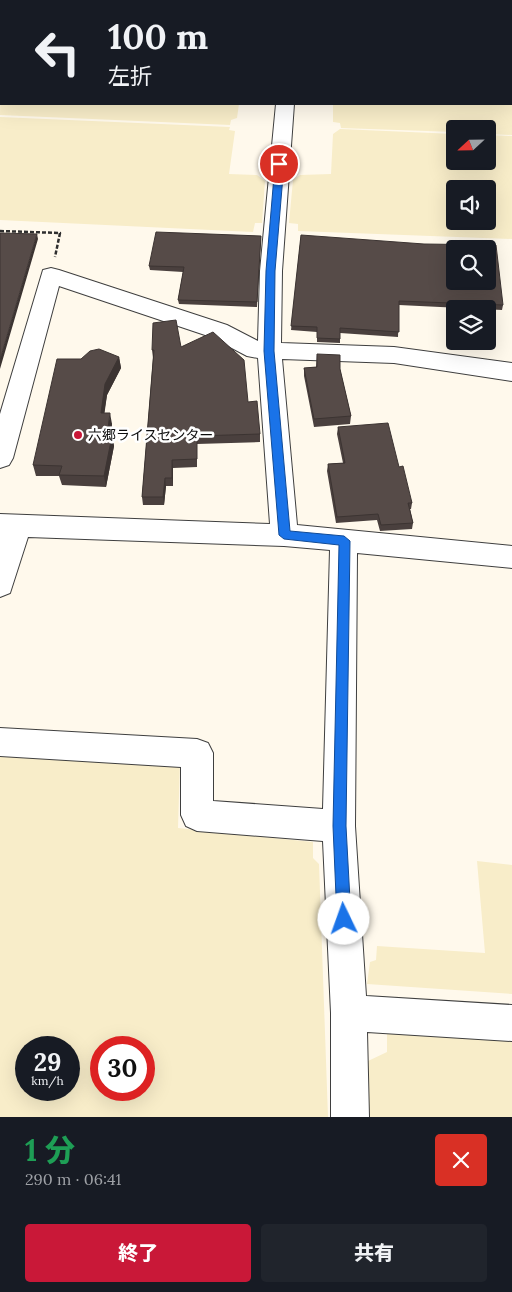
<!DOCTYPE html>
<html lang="ja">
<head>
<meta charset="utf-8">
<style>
  :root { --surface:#171b24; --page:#20242c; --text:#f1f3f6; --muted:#9ea1a6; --accent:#c91838 }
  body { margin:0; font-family:Lora,"Noto Sans JP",serif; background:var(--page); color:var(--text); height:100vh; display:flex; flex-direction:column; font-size:19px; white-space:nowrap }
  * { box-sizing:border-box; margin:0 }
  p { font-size:16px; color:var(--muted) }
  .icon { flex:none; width:28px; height:28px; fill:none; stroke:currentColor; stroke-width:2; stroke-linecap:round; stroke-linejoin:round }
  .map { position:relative; height:1117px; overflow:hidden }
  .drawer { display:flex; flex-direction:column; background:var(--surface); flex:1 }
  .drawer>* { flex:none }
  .banner { position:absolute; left:0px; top:0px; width:512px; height:105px; box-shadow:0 5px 20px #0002; background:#171b24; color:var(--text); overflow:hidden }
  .needle { width:32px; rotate:248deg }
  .tools { position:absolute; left:446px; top:120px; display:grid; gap:10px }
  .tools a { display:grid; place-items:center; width:50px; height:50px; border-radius:5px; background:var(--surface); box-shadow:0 5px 20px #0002; font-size:25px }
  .speed { position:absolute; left:15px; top:1036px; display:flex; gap:10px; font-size:25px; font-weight:700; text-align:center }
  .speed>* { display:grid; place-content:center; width:65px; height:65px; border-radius:50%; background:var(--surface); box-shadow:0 5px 20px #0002; line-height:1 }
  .speed small { font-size:12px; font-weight:400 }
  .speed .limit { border:8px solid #d22; background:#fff; color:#111 }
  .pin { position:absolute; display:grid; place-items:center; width:42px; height:42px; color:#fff; margin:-21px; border:2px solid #fff; border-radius:50%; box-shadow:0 1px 5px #0007 }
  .me { position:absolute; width:55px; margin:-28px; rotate:357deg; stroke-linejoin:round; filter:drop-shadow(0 0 4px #0008) }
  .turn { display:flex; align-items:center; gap:18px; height:105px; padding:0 25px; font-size:22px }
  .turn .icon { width:65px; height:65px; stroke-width:2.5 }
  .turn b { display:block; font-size:35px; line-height:42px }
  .round { display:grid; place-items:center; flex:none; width:52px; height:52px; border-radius:5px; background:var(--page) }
  .head { display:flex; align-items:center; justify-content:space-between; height:85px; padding:0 25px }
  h1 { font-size:30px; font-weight:800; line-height:38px; color:#1e9e55 }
  .cta { display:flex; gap:10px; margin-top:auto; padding:10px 25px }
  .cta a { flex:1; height:58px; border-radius:5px; background:var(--accent); color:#fff; font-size:20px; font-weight:800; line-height:58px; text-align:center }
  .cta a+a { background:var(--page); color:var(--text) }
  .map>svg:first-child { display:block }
  .farmland { fill:#f8edc9; fill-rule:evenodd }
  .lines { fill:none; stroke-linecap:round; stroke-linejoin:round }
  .minor-casing { stroke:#3f3f3f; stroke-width:2 }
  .path { stroke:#2e2e2e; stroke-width:2.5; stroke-dasharray:4 2; stroke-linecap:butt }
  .minor { fill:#fff; fill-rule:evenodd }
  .wall { fill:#4a403e }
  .shaded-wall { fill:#3c3432 }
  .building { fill:#564b48; stroke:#3c3432; fill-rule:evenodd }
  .route { fill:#1a73e8; stroke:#114b97 }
  .poi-dot { fill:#c91838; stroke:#fff; stroke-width:2 }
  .labels { text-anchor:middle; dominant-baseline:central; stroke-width:5; stroke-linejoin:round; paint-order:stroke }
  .poi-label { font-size:14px; fill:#0c0c0c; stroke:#fff; text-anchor:start }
</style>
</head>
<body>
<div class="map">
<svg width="512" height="1117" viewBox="0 0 512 1117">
  <rect width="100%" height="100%" fill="#fff9ec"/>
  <path class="farmland" d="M512,22V135L488,134V129H455V132L341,128L340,123L333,122V104H511Z
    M1,42V104H239L237,118L231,120L230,125L0,115Z
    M0,117L230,127L229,130L235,131L229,174L257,175L265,181L262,223H255L253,232L0,220Z
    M340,129L455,134V161H488V135L512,136V239L298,231V224L289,223L293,180L300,175L331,174L333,134ZM455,189H488V221H455Z
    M0,753L180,762L178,828L313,842V858L319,864L328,1117H0ZM26,1048H69V1090H26ZM101,1048H144V1090H101Z
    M477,861L512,865V994L367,984L370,962L376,960L377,946L485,953Z
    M387,1032L512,1041V1117H369L368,1061L387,1052Z"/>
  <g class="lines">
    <defs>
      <path id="minor" d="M287,0H303V1H287Z
        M339,0H392V1H339Z
        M512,0V10H511V1H506Z
        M276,104H294L282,271L281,343L394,347L512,363V381L394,363L282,359L297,525L512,546V568L357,553L355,826L366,996L512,1005V1041L367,1032L369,1117H331V1013L323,841L197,831L186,826L181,815V767L0,756V728L197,739L208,743L213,753V801L323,809L330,550L284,546L28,537L10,593L0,597V514L270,524L258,358L247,356L211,337L59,286L13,458L9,465L0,468V414L43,270L51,268L59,270L227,325L258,341L260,271Z"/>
    </defs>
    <use href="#minor" class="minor-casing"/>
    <path class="path" d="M0,231L60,233L55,257"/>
    <use href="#minor" class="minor"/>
  </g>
  <path class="wall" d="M301,235L503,305L502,310L399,305L398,337L340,333V343L317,342V332L291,330Z
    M261,236L257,307L179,304L178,300L183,272L150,270L149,266Z
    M181,347L248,402L260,434V442L197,444V467L173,468V486H166L164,505H143L142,497L153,358L152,350Z
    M317,354L340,369L351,416L350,424L314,427L304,376V368L316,367Z
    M119,357L121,368L107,395L104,413L112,424L110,436H112L114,446L106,487L62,485L59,476H36L33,465L81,359Z
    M338,427L399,467L412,503L411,509H410L413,523L412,529L380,531L377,520L336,523L327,471L328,464L343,463L337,434Z"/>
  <path class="shaded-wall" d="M37,234L38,239L0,369V360Z
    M119,357L121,368L107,395L103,424L101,413L105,384Z
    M110,413L112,424L109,446L107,436Z
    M112,436L114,446L106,487L104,476Z
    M172,460L173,468V486L172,478Z
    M165,478L166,486L164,505L163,497Z"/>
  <path class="building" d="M156,232L261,236L257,302L178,300L184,267L149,266Z
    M0,233L37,234L0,360Z
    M301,235L424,244L496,245L503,305L399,301V332L340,328V339L317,338V327L291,326ZM455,249H488V281H455Z
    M176,320L181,347L213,332L244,360L248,402L257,401L260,434L197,436V459L172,460V478H165L163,497H142L154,350H152L153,323Z
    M99,349L119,357L105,384L101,413H110L107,436H112L104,476L59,475L62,466L33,465L57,359H81L90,351Z
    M317,354L340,355V369L351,416L314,419L304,368L317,367Z
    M388,423L399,467L403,466L412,503H408L413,523L381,525L378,514L337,517L328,464L345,463L338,427Z"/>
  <path class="route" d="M279,161L284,164L275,271L274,351L290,531L344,536L350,541L346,826L351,919L349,924L344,926L339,924L337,919L333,826L339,545L284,539L279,535L264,351L266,271L275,164Z"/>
  <circle class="poi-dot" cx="78" cy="435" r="5"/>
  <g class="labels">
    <g class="poi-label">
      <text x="88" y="435">六郷ライスセンター</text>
    </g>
  </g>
</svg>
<div class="tools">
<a><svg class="needle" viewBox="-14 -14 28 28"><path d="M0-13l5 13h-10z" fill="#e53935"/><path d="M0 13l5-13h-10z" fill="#9ea1a6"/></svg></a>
<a><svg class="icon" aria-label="sound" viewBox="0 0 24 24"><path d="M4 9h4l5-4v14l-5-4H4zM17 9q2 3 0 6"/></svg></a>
<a><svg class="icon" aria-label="search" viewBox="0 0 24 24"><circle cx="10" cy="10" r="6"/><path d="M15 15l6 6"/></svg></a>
<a><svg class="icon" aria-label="layers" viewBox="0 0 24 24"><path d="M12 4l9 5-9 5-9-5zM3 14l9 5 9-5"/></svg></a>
</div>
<div class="speed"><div>29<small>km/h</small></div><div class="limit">30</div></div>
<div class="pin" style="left:279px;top:164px;background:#d93025"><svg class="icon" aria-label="arrive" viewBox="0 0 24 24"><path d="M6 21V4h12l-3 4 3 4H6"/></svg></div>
<svg class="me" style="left:344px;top:919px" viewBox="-20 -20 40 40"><circle r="19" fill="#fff"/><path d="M0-13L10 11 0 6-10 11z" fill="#1a73e8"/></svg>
<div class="banner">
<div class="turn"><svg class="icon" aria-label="left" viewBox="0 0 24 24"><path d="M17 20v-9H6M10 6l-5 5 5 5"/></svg><div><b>100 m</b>左折</div></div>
</div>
</div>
<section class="drawer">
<div class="head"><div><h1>1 分</h1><p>290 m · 06:41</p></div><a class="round" style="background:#d93025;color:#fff"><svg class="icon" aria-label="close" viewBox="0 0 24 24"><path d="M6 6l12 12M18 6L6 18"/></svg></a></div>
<div class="cta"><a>終了</a><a>共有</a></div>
</section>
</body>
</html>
